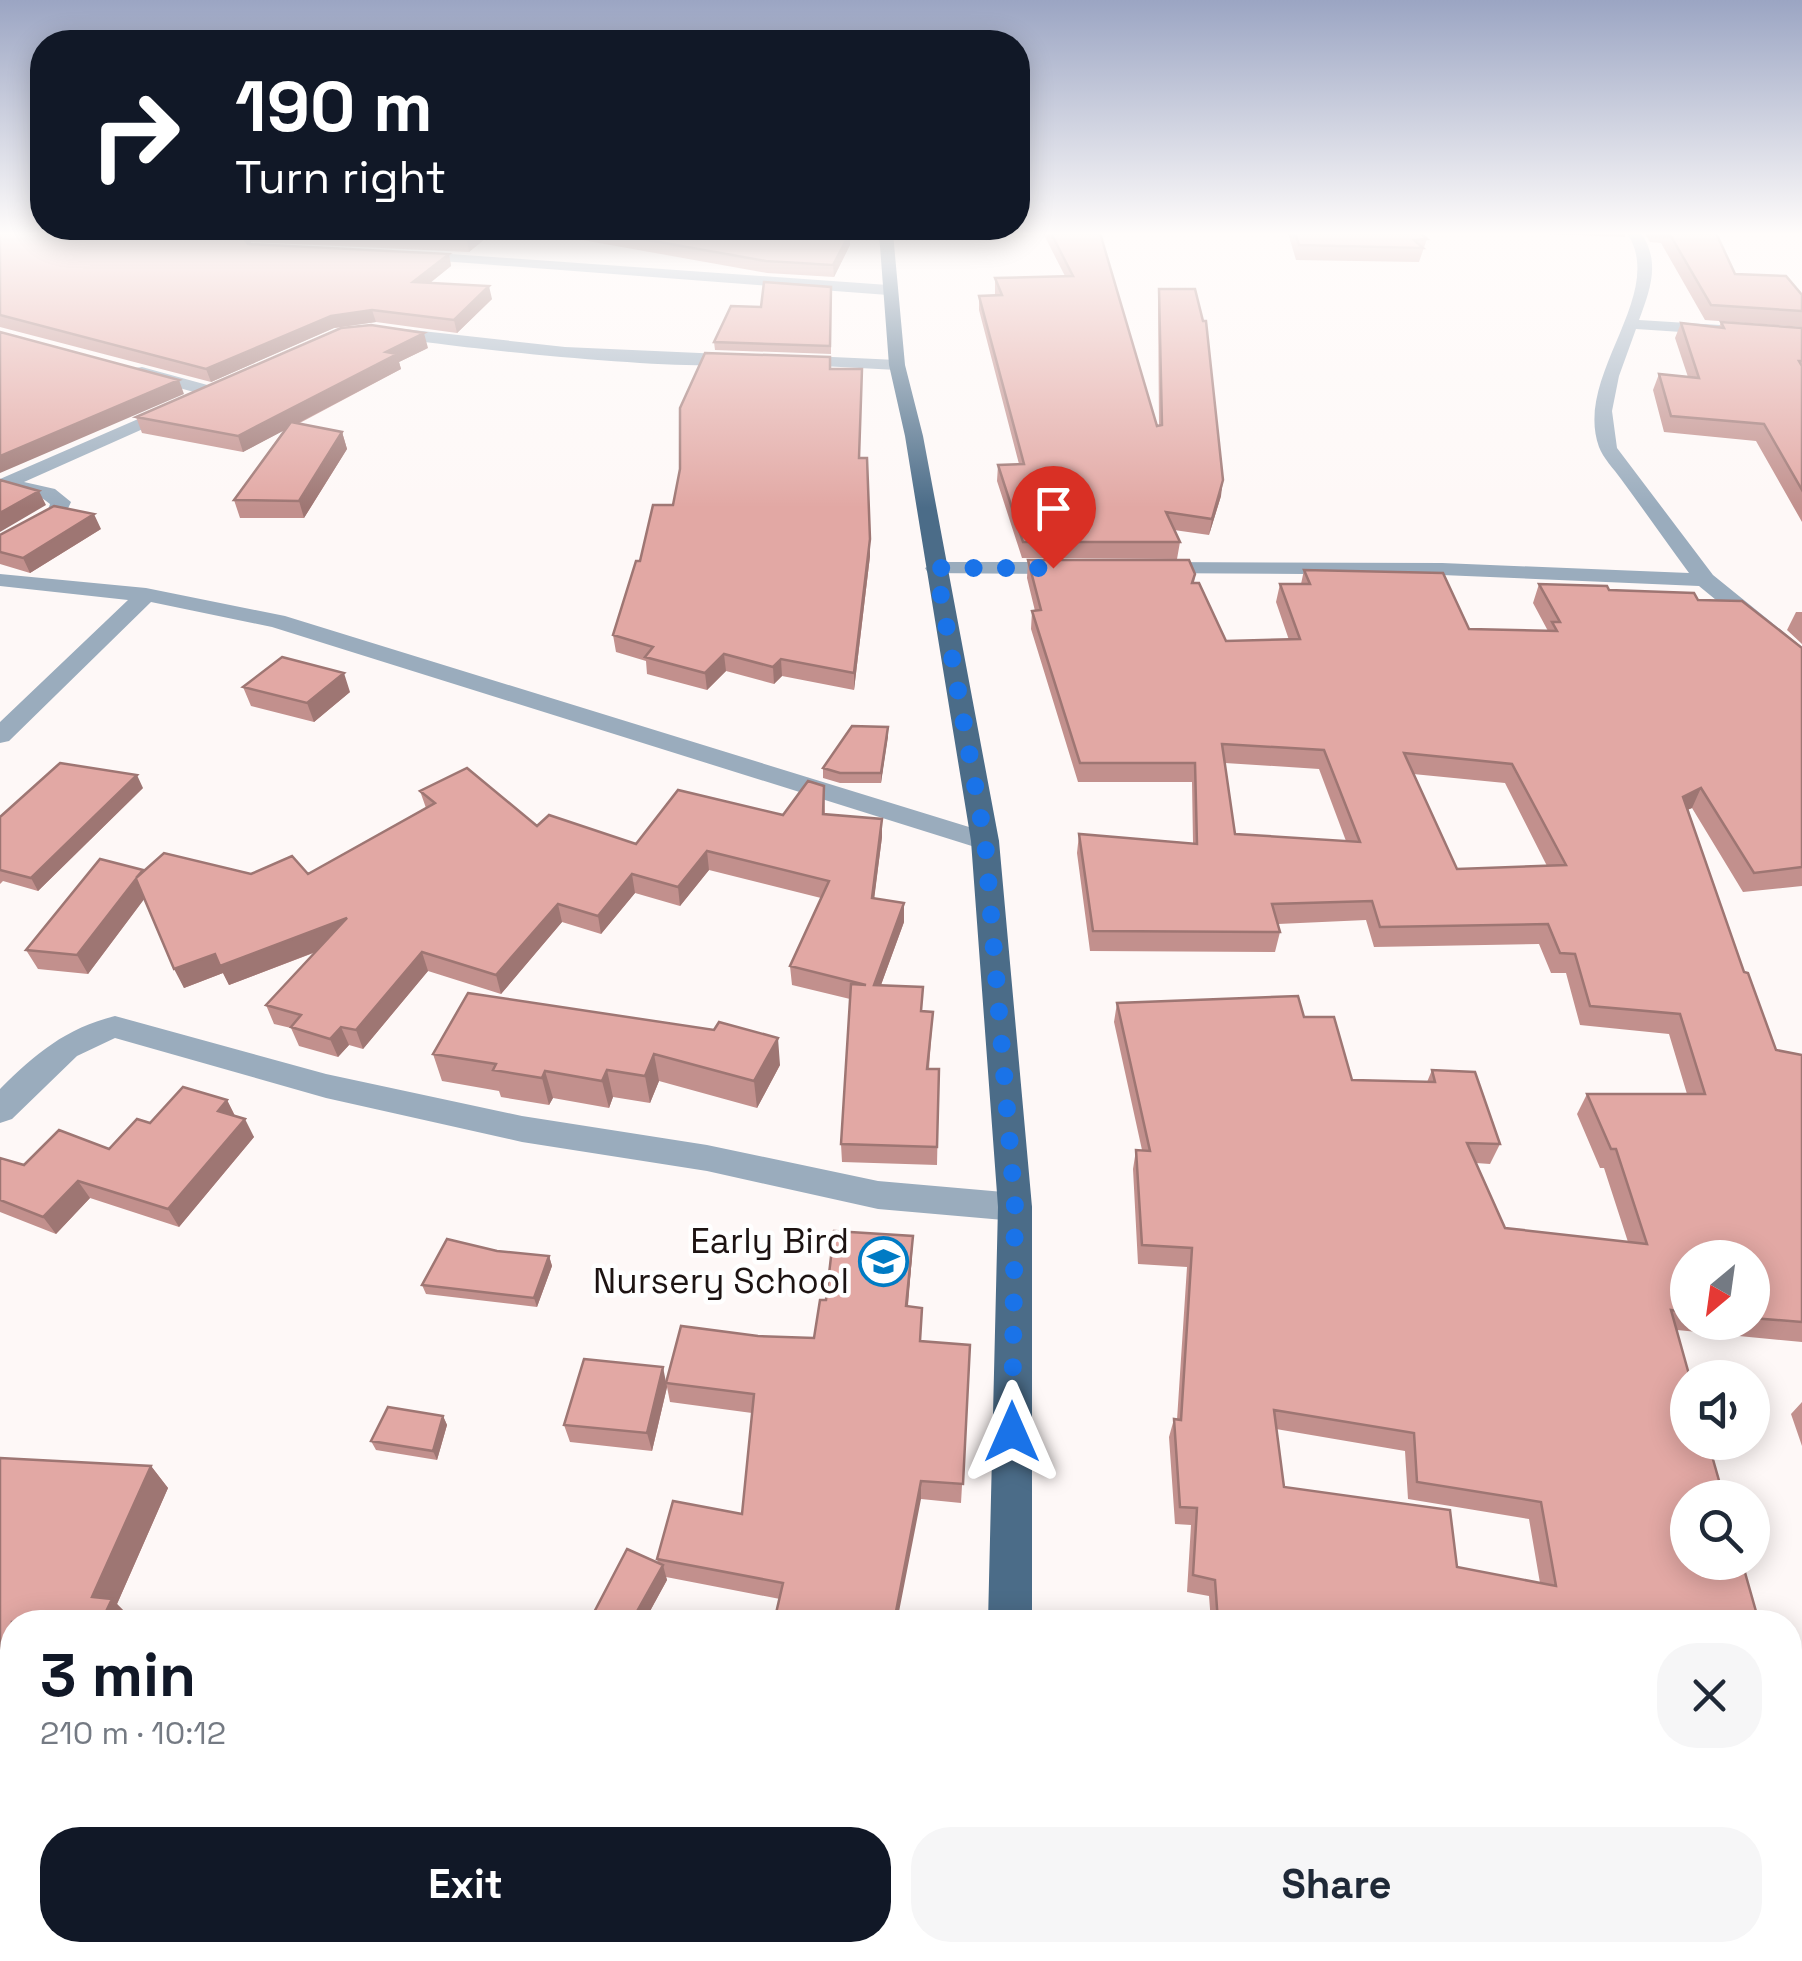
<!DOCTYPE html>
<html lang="en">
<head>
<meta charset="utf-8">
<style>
  :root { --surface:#fff; --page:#f6f6f7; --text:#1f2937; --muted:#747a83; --accent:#111827 }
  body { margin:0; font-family:"Space Grotesk",sans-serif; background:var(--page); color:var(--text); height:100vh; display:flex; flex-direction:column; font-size:38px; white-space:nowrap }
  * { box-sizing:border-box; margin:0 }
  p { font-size:32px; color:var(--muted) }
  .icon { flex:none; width:55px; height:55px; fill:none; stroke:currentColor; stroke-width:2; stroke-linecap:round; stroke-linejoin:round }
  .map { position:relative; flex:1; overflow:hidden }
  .drawer { position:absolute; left:0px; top:1610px; width:1802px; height:352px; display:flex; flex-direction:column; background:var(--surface); border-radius:40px 40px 0 0; box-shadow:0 5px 25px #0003 }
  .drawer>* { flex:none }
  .guide { position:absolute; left:30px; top:30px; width:1000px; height:210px; border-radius:40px; box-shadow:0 5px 25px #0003; background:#111827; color:#fff; overflow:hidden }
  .needle { width:65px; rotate:209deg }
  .controls { position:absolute; left:1670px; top:1240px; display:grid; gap:20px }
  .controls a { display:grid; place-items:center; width:100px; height:100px; border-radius:50%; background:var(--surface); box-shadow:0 5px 25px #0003; font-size:50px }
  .pin { position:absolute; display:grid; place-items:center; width:85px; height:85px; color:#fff; margin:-102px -42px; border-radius:50% 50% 50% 0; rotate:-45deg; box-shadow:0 0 10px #0007 }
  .pin .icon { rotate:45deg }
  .me { position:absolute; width:110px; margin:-55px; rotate:0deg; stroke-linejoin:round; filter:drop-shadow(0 0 8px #0008) }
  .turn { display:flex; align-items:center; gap:35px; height:210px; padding:0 40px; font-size:45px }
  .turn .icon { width:130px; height:130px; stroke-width:2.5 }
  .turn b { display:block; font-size:70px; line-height:85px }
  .round { display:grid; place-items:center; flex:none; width:105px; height:105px; border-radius:40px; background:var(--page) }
  .head { display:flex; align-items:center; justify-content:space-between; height:170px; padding:0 40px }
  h1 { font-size:60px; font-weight:800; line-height:75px; color:var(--accent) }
  .primary-button { display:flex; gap:20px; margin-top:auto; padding:20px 40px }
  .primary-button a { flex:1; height:115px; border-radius:40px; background:var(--accent); color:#fff; font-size:40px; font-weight:800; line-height:115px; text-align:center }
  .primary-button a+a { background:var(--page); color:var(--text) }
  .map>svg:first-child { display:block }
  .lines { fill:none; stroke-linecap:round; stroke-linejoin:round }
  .minor { fill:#9aacbd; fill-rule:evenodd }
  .major { fill:#4b6c88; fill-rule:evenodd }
  .wall { fill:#c2908d; fill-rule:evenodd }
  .shaded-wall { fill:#9e7673 }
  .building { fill:#e2a8a4; stroke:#9e7673; stroke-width:2.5; fill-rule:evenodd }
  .route { stroke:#1a73e8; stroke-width:18; stroke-dasharray:0 32.4 }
  .labels { text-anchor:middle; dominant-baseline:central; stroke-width:9; stroke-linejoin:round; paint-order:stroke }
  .poi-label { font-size:35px; fill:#1d1312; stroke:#fff; text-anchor:end }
</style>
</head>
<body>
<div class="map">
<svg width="1802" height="1961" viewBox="0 0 1802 1961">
  <rect width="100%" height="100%" fill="#fef8f7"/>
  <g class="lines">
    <path class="minor" d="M1627,233H1641C1661,262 1650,290 1639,320L1802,330V340L1636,329L1619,376L1612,411L1617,448L1713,575L1802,647V666L1794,664L1699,586L1442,575L1146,573L1143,568L1154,562L1442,563L1689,573C1666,542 1644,510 1621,479C1614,469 1603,458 1599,447C1573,375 1668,295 1627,233Z
      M408,251L888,285L896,290L888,295L403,258V252Z
      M386,327L565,347L744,355L752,360C729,378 425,345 380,335L378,332Z
      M790,355L897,360L905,365L897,370L784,364V356Z
      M142,367L211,386L236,376L245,381L212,397L136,376V368Z
      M175,403L181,404V412L24,482L55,489L71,502L64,517L0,550V536L48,510L50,504L42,498L0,489V479Z
      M936,562H1068L1079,568L1068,574L928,573L925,568Z
      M0,574L146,588L285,616L995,835L999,841L995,847H975L272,627L151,602L9,741L0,743V722L128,600L0,586Z
      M115,1016L326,1074L522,1116L707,1145L878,1181L1015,1193L1027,1197L1032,1207L1027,1217L1015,1221L878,1209L707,1171L522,1142L326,1098L115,1038L77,1056L12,1119L0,1123V1089C35,1054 66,1028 115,1016Z
      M0,1821H12V1869H0Z
      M988,1950H1080L1084,1961H992Z"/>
    <path class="major" d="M879,233H893L905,365L923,436L999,841L1032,1207V1622H988L998,1207L971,841L905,436L889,365Z
      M927,1950H977L976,1961H926Z"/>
  </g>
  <path class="wall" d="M0,233H492L469,252L251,242V244L449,254L451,266L430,283L492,299L457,333L376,322L334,328L211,382L0,327Z
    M543,233H850V245L834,277L767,273Z
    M1043,233H1100L1157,426H1159L1158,302L1159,289L1221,496L1209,535L1174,530L1180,542L1177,559L1022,558L997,481L998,465L1019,464L979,310V296L995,295V278L1065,276Z
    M1288,233H1420L1427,239L1419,262L1296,260Z
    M1508,233H1626L1625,237Z
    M1644,233H1716L1735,274L1802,295V327L1705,320L1661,243L1650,242Z
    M831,287V354L715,350L714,342L761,307Z
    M1721,322L1802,328V522L1756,441L1664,432L1653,390L1659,374L1688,377L1675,338L1681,323L1719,327Z
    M428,348L399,362L401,369L298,424L342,432L347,449L304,518H240L234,500L284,430L243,452L142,433L136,417Z
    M830,369L860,458L870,556L854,690L782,676L774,684L726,671L707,690L647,674L646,661L616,652L613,635L640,561L673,505Z
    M101,529L30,573L0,564V552Z
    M1028,560L1195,574L1194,583L1226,641L1289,640L1276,602L1280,584H1301L1304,570L1469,629L1548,631L1533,603L1539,584L1698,600L1802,648V886L1743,892L1692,808L1687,810L1744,972L1776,1050L1802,1055V1342L1677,1330L1759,1622H1211L1209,1596L1187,1592L1191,1525L1175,1524L1169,1437L1174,1419L1177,1420L1187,1267L1138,1264L1133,1169L1136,1150H1142L1114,1022L1117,1003L1304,1017L1352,1080L1427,1082L1432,1070L1500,1144L1490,1164L1476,1163L1505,1228L1628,1242L1604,1168H1600L1577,1114L1587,1094H1687L1669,1034L1580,1025L1566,973H1551L1539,944L1374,947L1366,920L1278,924L1280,932L1275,952L1090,951L1077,853L1079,834L1193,843L1192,782H1078L1031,629L1032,611H1035L1027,578ZM1225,763L1319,769L1346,841L1235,834ZM1413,774L1505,783L1547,866L1457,869ZM1688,1258H1752V1322H1688ZM1276,1429L1405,1451L1408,1499L1529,1519L1540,1583L1457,1567L1284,1487Z
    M1796,612H1802V644L1787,630Z
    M243,687L350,692L314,722L251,706Z
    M888,727L881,783H840L823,778V768Z
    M824,786L825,814L882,837L874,898L904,903V922L881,985L922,1011L933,1012L929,1069H939L937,1165L842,1162L841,1144L850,999L792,985L790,966L821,898L709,870L680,906L635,893L601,934L562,922L501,994L428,971L363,1049L349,1045L338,1057L299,1046L291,1028L274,1024L266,1005L316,952L229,985L223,973L184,988L144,899L88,974L38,969L26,950L143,870V872L308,874L426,808L420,791L537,826L636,844L783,815Z
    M143,788L38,891L3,881L0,884V817Z
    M468,993L780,1065L757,1108L659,1081L650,1103L613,1097L609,1108L553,1098L549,1105L501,1097L499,1091L442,1081L433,1054Z
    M227,1100L235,1116L254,1137L179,1227L90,1198L56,1234L0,1212V1158L24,1165L109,1149L150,1123Z
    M497,1251L549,1256L552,1266L537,1307L426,1294L422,1285Z
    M912,1256L908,1306L921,1341L970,1345L961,1503L921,1499L780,1599L666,1577L667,1580L644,1622H589L658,1563L657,1559L742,1514L752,1413L670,1402L667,1387L652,1451L570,1442L564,1425L666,1381L758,1336L814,1338L826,1300Z
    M1802,1402V1446L1791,1414Z
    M443,1416L447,1425L437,1460L376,1450L371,1441Z
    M0,1458L151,1466L168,1488L117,1604L132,1619L130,1622H12V1732L0,1730Z
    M1790,1736L1802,1798V1821L1790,1829Z
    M1324,1950H1480L1482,1961H1324Z"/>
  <path class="shaded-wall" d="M247,233H249L251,242L248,252L245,240Z
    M475,233H492L469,252L467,240Z
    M850,233V245L834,277L833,265Z
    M449,254L451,266L416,294L413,282Z
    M489,286L492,299L457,333L454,320Z
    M372,310L376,322L334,328L211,382L206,369L331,316Z
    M424,333L428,348L399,362L401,369L243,452L238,436L386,352Z
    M179,380L184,394L0,473V456Z
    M342,432L347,449L304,518L299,501Z
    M1223,480L1221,496L1209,535L1212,519Z
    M39,491L46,505L0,532V513Z
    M94,514L101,529L30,573L23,558Z
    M870,539V556L854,690V673Z
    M724,654L726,671L707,690L705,673Z
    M781,659L782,676L774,684L773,667Z
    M344,673L350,692L314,722L307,703Z
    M888,727V737L881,783V773Z
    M137,775L143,788L38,891L31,878Z
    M1701,788L1692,808L1673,816L1683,797Z
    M882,819V837L872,916V898Z
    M707,851L709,870L680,906L678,887Z
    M632,874L635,893L601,934L598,916Z
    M136,879L145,898L88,974L77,955Z
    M904,903V922L874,1004V985Z
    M558,904L562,922L501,994L496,975Z
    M347,918L354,937L229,985L223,973L184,988L174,969L215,954Z
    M422,952L428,971L363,1049L356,1030Z
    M341,1027L349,1045L338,1057L330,1039Z
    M778,1038L780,1065L757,1108L754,1081Z
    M654,1054L659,1081L650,1103L645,1076Z
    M607,1070L613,1097L609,1108L602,1081Z
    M545,1071L553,1098L549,1105L542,1078Z
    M227,1100L236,1118L218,1111Z
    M245,1119L254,1137L179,1227L168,1209Z
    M78,1181L90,1198L56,1234L43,1217Z
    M913,1236L912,1256L906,1326V1306Z
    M549,1256L552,1266L537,1307L534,1298Z
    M663,1367L667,1387L652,1451L647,1433Z
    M443,1416L447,1425L437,1460L433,1451Z
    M151,1466L168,1488L117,1604L132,1619L130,1622H101L92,1597Z
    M921,1481V1499L897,1622H894Z
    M663,1565L667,1580L644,1622H631Z"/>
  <path class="building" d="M0,233H247L245,240L248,244L449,254L413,282L489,286L454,320L372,310L331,316L206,369L0,315Z
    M315,233H475L467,240Z
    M608,233H850L833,265L766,261Z
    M1051,233H1100L1157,426L1162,425L1159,289H1195L1203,321H1206L1223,480L1212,519L1166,512L1180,542H1023L998,465L1024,464L979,296L1002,295L995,278L1073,276Z
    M1295,233H1420L1427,239L1414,240L1423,248L1299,245Z
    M1669,233H1716L1735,274L1786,276L1802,295V311L1711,305Z
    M764,282L831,287L830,346L714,342L731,306L761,307Z
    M1721,322L1802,328V361H1799L1802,366V490L1764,424L1671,416L1659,374L1699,378L1681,323L1724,328Z
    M371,325L424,333L386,352L397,354L238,436L136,417L341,328Z
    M0,332L179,380L0,456Z
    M705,353L830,357V369H862L859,458H867L870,539L854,673L781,659L773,667L724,654L705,673L645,657L653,647L613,635L636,561H640L653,505H673L680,469V408Z
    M291,422L342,432L299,501L234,500Z
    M0,480L39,491L0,513Z
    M54,506L94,514L23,558L0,552V535Z
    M1028,560H1189L1195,574L1192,583H1199L1226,641L1300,639L1280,584H1310L1304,570L1443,573L1469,629L1557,631L1552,622H1560L1539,584L1607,586L1609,590L1694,593L1698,600L1742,601L1802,648V867L1754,873L1701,788L1683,797L1744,972L1748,973L1776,1050L1802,1055V1322L1752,1318V1258H1688V1312L1671,1310L1690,1378H1688V1442H1708L1724,1498H1688V1562H1742L1759,1622H1218L1215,1580L1193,1575L1197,1508L1180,1507L1174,1419L1181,1420L1192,1248L1142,1245L1136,1150L1150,1151L1117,1003L1298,996L1304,1017H1334L1352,1080L1435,1082L1432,1070L1475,1072L1500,1144L1467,1143L1505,1228L1647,1244L1616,1149H1611L1587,1094H1705L1680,1014L1590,1006L1575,954L1560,953L1548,924L1380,927L1372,901L1272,904L1280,932L1093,931L1079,834L1197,844L1195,763H1080L1032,611L1041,610ZM1222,744L1324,750L1360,842L1235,834ZM1404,753L1512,764L1566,865L1457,869ZM1274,1410L1414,1433L1417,1482L1541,1502L1556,1586L1457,1567L1450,1510L1284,1487Z
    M282,657L344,673L307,703L243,687Z
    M852,726L888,727L881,773H840L823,768Z
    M60,763L137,775L31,878L0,870V817Z
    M467,768L537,826L549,815L636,844L678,790L783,815L808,781L824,786L823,814L882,819L872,898L904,903L874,985L923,987L921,1011L933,1012L927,1069H939L937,1147L841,1144L851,984L866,985L790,966L829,881L707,851L678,887L632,874L598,916L558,904L496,975L422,952L356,1030L341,1027L330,1039L291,1027L301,1015L266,1005L347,918L220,966L215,954L174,969L136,879L77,955L26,950L100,859L143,870L136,878L164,853L251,874L292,856L308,874L435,803L420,791Z
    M468,993L714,1030L719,1022L778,1038L754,1081L654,1054L645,1076L607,1070L602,1081L545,1071L542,1078L493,1070L496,1064L433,1054Z
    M183,1087L227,1100L218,1111L245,1119L168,1209L78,1181L43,1217L0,1200V1158L24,1165L59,1130L109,1149L137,1119L150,1123Z
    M834,1231L913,1236L906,1306L922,1308L920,1341L970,1345L963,1484L921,1481L894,1622H774L783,1583L657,1559L673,1501L742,1514L754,1394L666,1383L681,1326L758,1336L814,1338L820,1300H826Z
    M447,1239L497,1251L549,1256L534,1298L422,1285Z
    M584,1359L663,1367L647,1433L564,1425Z
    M388,1407L443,1416L433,1451L371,1441Z
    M0,1458L151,1466L92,1597L112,1599L101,1622H12V1715L0,1714Z
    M627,1549L663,1565L631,1622H589Z
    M1790,1736L1802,1798V1818L1790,1815Z
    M368,1950H596L659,1958L661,1950H783L831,1960V1961H365Z
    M1334,1950H1480L1482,1961H1335Z"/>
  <linearGradient id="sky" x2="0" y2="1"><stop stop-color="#9ba5c3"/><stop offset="0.46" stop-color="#fffcfb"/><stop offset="1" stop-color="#fffcfb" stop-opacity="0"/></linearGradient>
  <rect width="1802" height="508" fill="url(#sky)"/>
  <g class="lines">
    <path class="route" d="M1012,1432L1015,1207L985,841L936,568H1053"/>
  </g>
  <defs>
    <symbol id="school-ring" viewBox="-11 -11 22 22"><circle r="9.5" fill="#fff" stroke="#007bc4" stroke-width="1.5"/><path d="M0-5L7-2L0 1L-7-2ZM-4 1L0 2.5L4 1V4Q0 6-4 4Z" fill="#007bc4"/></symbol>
  </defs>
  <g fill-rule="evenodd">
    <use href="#school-ring" x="856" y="1234" width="55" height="55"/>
  </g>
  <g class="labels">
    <g class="poi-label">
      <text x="849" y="1241">Early Bird<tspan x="849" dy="40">Nursery School</tspan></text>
    </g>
  </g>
</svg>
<div class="controls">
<a><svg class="needle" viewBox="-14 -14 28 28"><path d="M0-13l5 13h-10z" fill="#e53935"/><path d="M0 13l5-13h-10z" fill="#747a83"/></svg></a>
<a><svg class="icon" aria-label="sound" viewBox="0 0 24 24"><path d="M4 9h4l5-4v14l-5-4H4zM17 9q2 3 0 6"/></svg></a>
<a><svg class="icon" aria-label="search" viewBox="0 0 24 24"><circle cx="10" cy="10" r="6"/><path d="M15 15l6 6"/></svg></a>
</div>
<div class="pin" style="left:1053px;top:568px;background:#d93025"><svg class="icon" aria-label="arrive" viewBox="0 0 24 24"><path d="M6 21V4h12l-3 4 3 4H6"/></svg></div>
<svg class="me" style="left:1012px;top:1432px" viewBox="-20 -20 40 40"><path d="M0-17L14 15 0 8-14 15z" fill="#1a73e8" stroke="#fff" stroke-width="4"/></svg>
<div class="guide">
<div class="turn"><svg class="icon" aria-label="right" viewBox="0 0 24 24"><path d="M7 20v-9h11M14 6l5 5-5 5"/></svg><div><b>190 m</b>Turn right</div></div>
</div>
<section class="drawer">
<div class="head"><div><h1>3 min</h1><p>210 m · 10:12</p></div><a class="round"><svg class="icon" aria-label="close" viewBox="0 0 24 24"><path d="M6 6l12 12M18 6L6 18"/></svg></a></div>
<div class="primary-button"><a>Exit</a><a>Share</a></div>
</section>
</div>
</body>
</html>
